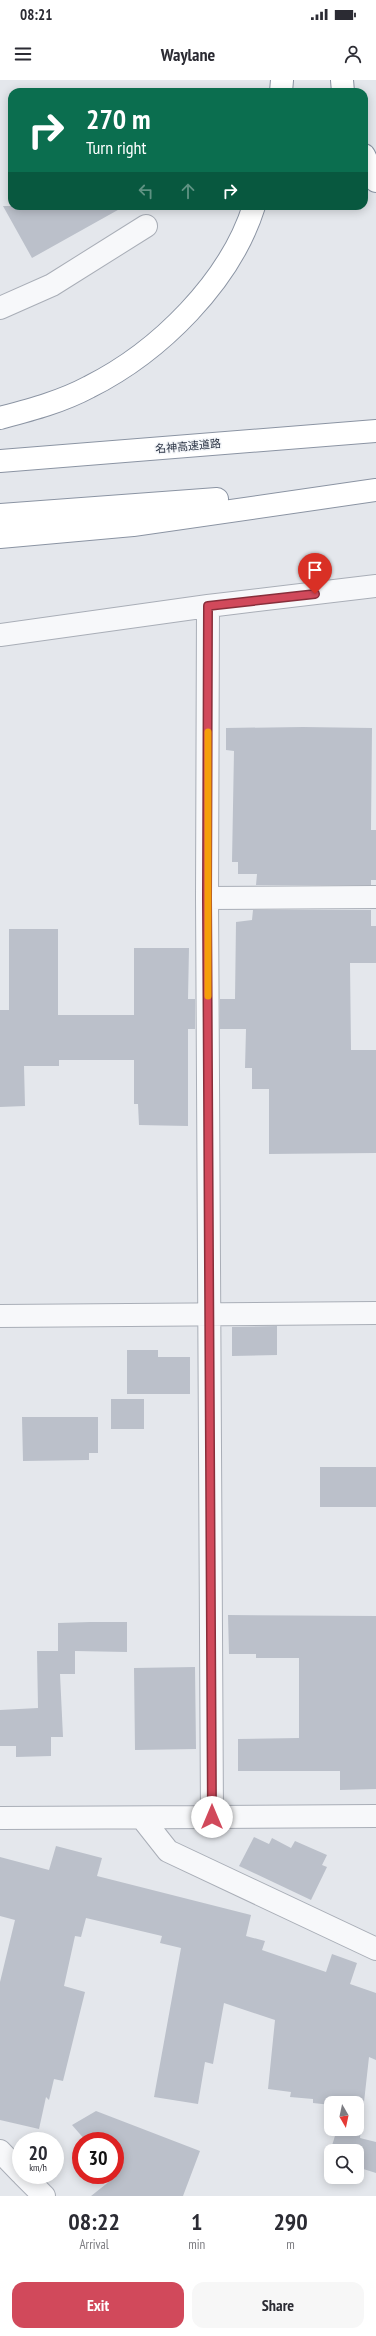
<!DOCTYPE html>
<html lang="en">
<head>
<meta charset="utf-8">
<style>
  :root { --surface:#fff; --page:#f7f7f7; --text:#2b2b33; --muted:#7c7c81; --accent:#d1495b }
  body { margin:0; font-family:"PT Sans Narrow","Noto Sans JP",sans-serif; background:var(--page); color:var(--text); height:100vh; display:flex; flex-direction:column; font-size:15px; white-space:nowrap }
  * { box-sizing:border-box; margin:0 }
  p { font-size:13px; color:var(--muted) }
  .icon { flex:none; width:22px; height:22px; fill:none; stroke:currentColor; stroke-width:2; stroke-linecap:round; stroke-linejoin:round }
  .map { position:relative; height:2116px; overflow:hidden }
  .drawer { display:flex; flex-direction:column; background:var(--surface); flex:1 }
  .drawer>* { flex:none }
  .top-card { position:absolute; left:8px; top:8px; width:360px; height:122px; border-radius:12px; box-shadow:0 2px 10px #0003; background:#0b6e4f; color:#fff; overflow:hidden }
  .needle { width:26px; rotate:171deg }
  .tools { position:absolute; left:324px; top:2016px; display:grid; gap:8px }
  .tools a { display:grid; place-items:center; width:40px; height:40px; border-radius:8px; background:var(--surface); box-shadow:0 2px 10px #0003; font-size:20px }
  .speed { position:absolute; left:12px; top:2052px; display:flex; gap:8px; font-size:20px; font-weight:700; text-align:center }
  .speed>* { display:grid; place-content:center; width:52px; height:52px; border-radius:50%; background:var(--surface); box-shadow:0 2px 10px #0003; line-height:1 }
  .speed small { font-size:10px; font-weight:400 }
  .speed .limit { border:6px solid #d22; background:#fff; color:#111 }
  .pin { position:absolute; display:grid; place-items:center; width:34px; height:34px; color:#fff; margin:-41px -17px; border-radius:50% 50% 50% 0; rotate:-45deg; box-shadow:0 0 4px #0007 }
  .pin .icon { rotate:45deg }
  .me { position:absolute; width:44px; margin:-22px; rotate:0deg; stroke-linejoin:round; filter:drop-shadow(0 0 3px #0008) }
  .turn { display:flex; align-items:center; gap:14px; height:84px; padding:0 12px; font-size:18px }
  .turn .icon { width:52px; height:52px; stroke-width:2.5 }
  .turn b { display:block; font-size:28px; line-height:34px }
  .lanes { display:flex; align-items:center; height:38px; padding:0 12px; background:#0003; justify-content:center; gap:20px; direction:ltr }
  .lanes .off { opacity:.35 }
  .eta { display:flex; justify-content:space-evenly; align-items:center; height:68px; text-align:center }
  .eta b { font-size:24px; font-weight:800; line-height:28px }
  .primary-button { display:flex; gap:8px; margin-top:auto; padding:8px 12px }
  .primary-button a { flex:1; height:46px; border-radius:12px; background:var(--accent); color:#fff; font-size:16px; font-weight:800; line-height:46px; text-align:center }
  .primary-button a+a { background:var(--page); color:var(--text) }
  .status { display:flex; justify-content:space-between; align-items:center; height:28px; padding:0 20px; background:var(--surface); direction:ltr }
  .status svg { height:11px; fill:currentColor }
  header { display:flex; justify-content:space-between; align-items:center; height:52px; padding:0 12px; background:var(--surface); font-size:18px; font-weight:800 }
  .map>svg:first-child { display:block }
  .building { fill:#bbc0ca }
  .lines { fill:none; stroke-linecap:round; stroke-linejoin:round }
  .minor-casing { stroke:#a9aeb7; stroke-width:24 }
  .tertiary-casing { stroke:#a9aeb7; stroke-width:24 }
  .motorway-casing { stroke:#8b94a3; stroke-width:24 }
  .minor { stroke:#f7f8fa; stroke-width:22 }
  .tertiary { stroke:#f7f8fa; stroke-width:22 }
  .motorway { stroke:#fff; stroke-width:22 }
  .route-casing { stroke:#882f3b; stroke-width:10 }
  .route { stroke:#d1495b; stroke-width:7 }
  .slow { stroke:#f59e0b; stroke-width:7 }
  .labels { text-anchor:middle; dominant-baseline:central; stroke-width:3; stroke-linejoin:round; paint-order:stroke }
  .street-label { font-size:11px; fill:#2b3445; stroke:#f4f6f9 }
</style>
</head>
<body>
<div class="status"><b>08:21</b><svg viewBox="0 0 49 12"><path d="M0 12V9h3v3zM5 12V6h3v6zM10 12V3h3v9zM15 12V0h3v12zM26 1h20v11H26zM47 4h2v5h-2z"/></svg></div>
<header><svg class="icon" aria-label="menu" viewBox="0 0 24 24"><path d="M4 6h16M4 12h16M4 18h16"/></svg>Waylane<svg class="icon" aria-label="person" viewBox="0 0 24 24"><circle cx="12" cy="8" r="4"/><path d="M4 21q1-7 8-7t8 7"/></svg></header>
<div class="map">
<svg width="376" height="2116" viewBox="0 0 376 2116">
  <rect width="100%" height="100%" fill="#e4e7ec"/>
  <path class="building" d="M3,126H125L32,178Z
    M303,647L372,648L371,750H376V800H371V805H256L257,794H238V782H232L234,671L226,670V648Z
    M253,830H371V846H376V883H350L351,970H376V1073L269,1074V1009H252V988H245L246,949H220V919H235L236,842L252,840Z
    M9,849H58V935H134V868H189L188,919H195V949H188V1046L139,1045L138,1024H134V980H59V986H24L25,1026L0,1027V930H9Z
    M277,1246V1275L232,1276V1247Z
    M127,1270H158V1277H190V1314H127Z
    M111,1319H144V1349H111Z
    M22,1337H98V1373H89V1380L23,1381Z
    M320,1387H376V1427H320Z
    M228,1535L376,1536V1709L340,1710V1691H238V1659L299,1658V1578H256V1574H229Z
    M90,1542H127V1572L75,1571V1594H60L63,1657H51V1676L16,1677V1666H0V1630L38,1628L37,1571H75H58V1543Z
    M195,1587L196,1669L135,1670L134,1588Z
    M254,1757L269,1764L272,1758L291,1768L295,1761L327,1775L322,1785L327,1787L311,1820L239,1786Z
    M56,1766L102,1778L97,1796L251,1835L246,1856L265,1861L262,1870L326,1892L332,1874L357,1883L350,1904L376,1913V1980L369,1977L360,2058L376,2062V2093L357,2087V2071H331V2079H328L337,2049H357V2023H331V2025L313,2023V2019L290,2017L291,2012L268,2009L275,1940L224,1923L213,1984L205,1982L198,2024L154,2017L181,1868L160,1863L162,1856L86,1838L81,1857L75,1856L64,1906L85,1912L63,2001L54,1999L49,2020L46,2017L39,2049L0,2040V1902L15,1840L0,1836V1777L49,1790Z
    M96,2031L200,2071L183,2116H91L115,2097V2061H86L72,2045Z"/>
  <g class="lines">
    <defs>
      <path id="minor" d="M0,228L52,205L146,146
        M0,555L208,526L376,506
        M207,818L376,817
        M0,1236L376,1233
        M0,1738L212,1737L207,818L208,526
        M142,1738L168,1771L376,1869
        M0,2071L21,2093
        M23,2095L44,2116"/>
      <path id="tertiary" d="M212,1737L376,1736"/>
      <path id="motorway" d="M342,0L343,12
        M281,12L282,0
        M364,75L376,101
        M0,338C30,330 61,322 89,307C159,272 230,202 254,126
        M0,381L376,351
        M0,435L217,419
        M0,457L133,445L376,410"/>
    </defs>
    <use href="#minor" class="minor-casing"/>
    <use href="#tertiary" class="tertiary-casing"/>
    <use href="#motorway" class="motorway-casing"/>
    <use href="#minor" class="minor"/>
    <use href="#tertiary" class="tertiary"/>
    <use href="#motorway" class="motorway"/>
  </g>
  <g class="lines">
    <defs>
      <path id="route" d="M212,1737L207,818L208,526L315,514"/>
    </defs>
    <use href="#route" class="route-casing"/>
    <use href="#route" class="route"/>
    <path class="slow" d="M208,916V652"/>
  </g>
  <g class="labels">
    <g class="street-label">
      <text transform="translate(188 366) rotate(-5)">名神高速道路</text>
    </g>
  </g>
</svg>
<div class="tools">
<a><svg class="needle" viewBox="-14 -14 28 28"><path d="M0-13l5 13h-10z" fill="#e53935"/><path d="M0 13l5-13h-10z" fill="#7c7c81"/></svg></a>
<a><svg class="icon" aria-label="search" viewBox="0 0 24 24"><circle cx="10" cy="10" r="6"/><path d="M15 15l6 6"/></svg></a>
</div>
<div class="speed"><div>20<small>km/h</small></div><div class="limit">30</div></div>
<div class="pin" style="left:315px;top:514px;background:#d93025"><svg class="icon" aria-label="arrive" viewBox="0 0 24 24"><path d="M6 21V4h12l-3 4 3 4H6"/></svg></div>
<svg class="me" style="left:212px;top:1737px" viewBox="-20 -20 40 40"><circle r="19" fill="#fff"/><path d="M0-13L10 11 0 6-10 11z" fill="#d1495b"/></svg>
<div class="top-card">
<div class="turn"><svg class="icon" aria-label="right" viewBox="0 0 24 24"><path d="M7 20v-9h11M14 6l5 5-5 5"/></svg><div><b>270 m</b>Turn right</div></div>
<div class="lanes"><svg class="icon off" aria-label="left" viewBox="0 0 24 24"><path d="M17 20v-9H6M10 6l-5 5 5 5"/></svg><svg class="icon off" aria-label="ahead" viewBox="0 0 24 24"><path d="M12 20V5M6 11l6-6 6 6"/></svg><svg class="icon" aria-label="right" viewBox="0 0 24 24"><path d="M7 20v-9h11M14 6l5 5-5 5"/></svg></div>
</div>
</div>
<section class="drawer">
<div class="eta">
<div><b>08:22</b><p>Arrival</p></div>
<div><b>1</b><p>min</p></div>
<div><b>290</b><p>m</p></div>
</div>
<div class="primary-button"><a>Exit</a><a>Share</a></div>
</section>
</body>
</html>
